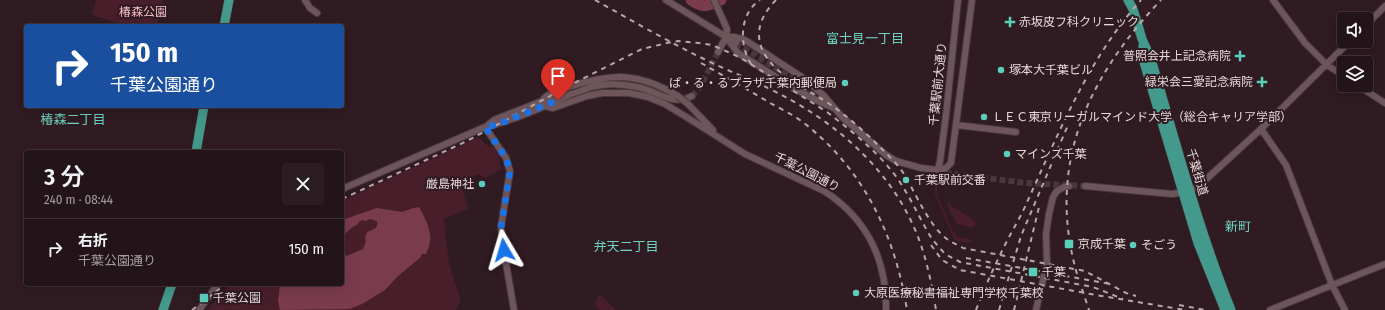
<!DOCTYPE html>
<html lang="ja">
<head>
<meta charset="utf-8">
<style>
  :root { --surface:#231419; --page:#2b1d22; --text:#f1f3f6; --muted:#a39ea2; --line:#403338 }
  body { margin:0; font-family:"Fira Sans Condensed","Noto Sans JP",sans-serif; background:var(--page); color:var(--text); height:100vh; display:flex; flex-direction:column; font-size:15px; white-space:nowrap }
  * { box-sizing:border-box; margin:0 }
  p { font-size:13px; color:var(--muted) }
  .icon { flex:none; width:22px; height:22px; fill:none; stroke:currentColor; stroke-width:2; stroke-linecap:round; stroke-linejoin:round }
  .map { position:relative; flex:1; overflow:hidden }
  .panel { position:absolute; left:24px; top:150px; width:320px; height:136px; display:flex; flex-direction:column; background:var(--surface); border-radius:4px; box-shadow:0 4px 16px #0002,0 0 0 1px var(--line) }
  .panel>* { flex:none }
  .guide { position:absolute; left:24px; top:24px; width:320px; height:84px; border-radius:4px; box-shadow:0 4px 16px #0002,0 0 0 1px var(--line); background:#1a4fa0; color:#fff; overflow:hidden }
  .buttons { position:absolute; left:1337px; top:12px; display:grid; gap:8px }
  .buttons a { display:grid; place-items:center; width:36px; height:36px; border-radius:4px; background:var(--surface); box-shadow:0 4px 16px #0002,0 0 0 1px var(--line); font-size:20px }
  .pin { position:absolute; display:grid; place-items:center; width:34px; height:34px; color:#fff; margin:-41px -17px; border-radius:50% 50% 50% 0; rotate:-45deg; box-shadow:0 0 4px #0007 }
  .pin .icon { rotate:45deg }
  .me { position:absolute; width:44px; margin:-22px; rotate:353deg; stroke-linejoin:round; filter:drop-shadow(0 0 3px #0008) }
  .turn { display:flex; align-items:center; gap:14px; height:84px; padding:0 20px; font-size:18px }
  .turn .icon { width:52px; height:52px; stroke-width:2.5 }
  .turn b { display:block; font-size:28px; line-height:34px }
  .round { display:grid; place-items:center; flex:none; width:42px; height:42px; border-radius:4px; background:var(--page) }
  .summary { display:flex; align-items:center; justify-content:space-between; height:68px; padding:0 20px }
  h1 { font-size:24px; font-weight:600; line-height:30px }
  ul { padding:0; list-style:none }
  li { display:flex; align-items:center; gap:12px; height:60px; padding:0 20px; border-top:1px solid var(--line) }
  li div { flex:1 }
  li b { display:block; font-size:15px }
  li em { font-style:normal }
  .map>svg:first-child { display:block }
  .green { fill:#491e2b }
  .water { fill:#7b3b4e }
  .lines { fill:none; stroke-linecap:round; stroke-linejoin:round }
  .river { stroke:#7b3b4e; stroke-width:11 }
  .minor-tunnel { stroke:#4a373d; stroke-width:6; stroke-dasharray:6 3; stroke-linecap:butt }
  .minor-casing { stroke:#48383c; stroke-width:8 }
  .highway-casing { stroke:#48383c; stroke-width:10 }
  .minor { stroke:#6d555b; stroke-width:6 }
  .highway { stroke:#439a8c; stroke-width:9 }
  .rail { stroke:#b6a7ab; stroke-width:2; stroke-dasharray:5 5; stroke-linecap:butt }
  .minor-bridge-casing { stroke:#48383c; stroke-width:8; stroke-linecap:butt }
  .minor-bridge { stroke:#6d555b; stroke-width:6 }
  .route { stroke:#1a73e8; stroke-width:7; stroke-dasharray:0 12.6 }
  .poi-dot { fill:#5bcebc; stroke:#2f1b21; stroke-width:1.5 }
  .labels { text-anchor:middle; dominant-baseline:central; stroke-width:4; stroke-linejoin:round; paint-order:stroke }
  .park-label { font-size:12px; fill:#f7bbca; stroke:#2f1b21 }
  .poi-label { font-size:12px; fill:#e6d8db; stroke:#2f1b21; text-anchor:start }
  .street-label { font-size:12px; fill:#e6d8db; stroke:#2f1b21 }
  .neighbourhood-label { font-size:13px; fill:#6cd3c2; stroke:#2f1b21 }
</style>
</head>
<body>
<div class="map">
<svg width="1385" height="310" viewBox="0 0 1385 310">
  <rect width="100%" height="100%" fill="#2f1b21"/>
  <path class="green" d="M96,0H163L156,26H129L94,16L92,13Z
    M478,137L489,147L492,146L499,155L501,169L486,178L478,174L461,185L468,208L467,209L444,219L449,264L461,301L456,310H207L231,284H342V201Z
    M937,179V195L952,230L957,234L956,237L972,240L968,243L956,241L955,242L935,194V180Z
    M948,201H949L950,205L974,220L976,223L975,226L971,228L956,223L948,207Z
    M601,295L616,310H600L595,305L598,296Z"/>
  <path class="water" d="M419,207C424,215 432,232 430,241C429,246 428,250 426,254H422L420,258L398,276L385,290L362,304L350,309L280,310L278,301L280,284H342V253L347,256C353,253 357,252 363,249L366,241L365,238L367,232C373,230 379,228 377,221L370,219L365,221L362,220L359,222L357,225L354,226L342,236V220L377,208L402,212L413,208Z"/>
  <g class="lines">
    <path class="river" d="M691,0C704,9 707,6 721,0"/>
    <path class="minor-tunnel" d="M736,43L811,90L829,106
      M692,96L699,89L718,52
      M928,171L1026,183L1085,186"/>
    <defs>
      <path id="minor" d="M305,0L310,8L317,13
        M666,0L736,43
        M714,0L727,29L726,37L718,52
        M1273,0L1305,43L1327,65L1344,76
        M1366,25L1385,6
        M726,37H735L745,40L808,81L825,97L842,117L886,155L896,161L921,168L938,170L946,168L951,163L972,0
        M726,37L738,53L795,89L820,102L834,108
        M1357,85L1385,103
        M568,95C576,93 583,90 591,87C606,83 623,84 637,87C656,90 673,107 692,96
        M542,101C548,92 559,91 569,87C612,73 638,72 678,96
        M689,105L713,130
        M545,106L553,108L587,96L602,93H629L648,97L665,104L688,118L745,154L824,191C866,218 887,259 886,310
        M488,125L494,120L542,101L559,97
        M956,125L1016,132
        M485,127L506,158L510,171L501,227L502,240L514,310
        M1261,129L1286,165L1332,285L1345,310
        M938,170L940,161L946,115L958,0
        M1085,186L1172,194L1190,191L1201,184L1261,129L1350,41
        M342,189L485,127C515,120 543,107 571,94
        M199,310L218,284
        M1036,310L1047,263L1046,234L1049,214L1053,197L1057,191L1064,187L1069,186
        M1270,310L1385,264"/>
      <path id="highway" d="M1128,0L1133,9L1142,39L1151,59C1176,143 1198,228 1231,310
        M224,26L229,0
        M1143,46L1144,62L1198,243L1225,310
        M196,152L204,106
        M163,310L172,284"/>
    </defs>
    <use href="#minor" class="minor-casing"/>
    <use href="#highway" class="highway-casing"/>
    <use href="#minor" class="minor"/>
    <use href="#highway" class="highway"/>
    <path class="rail" d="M595,0C631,20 667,41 704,59C732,73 761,83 789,99C840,127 887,169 912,223C925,250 931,280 936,310
      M776,0C763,13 754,30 762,49C773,75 808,89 831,105C850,118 868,135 884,151C890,157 897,164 902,171C915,191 928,225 947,239C952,243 958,245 963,248L1085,271L1126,293L1136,296
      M701,63C724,76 747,89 770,103C781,109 794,115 804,123C864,170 895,235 907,310
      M751,64C739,45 739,14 760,0
      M342,199L467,141L576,82L642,49L667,43L678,41L699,43L712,45L728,52L741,58L827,112C849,129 873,148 891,170C907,189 919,218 932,239L945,254L960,262L1093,287L1123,299
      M931,245L942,260L960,270L1096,295L1185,310
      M966,258L1110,284
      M1077,274C1046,166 1087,78 1161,0
      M1082,289L1089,310
      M1179,305L1205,310
      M192,310L226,284
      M976,310C984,289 993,269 1003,249C1011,232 1021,217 1028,200C1060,130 1089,58 1141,0
      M999,310L1021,236L1068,125
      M1014,310L1040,203"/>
    <defs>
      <path id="minor-bridge" d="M678,96L689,105"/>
    </defs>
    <use href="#minor-bridge" class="minor-bridge-casing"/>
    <use href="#minor-bridge" class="minor-bridge"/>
  </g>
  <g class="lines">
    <path class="route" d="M504,250L501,227L510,171L506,158L485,127L499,124L558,100"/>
  </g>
  <g class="poi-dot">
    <path d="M1008 16h4v4h4v4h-4v4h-4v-4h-4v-4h4z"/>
    <path d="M1238 50h4v4h4v4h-4v4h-4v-4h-4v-4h4z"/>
    <circle cx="1001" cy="70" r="4"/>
    <path d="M1260 76h4v4h4v4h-4v4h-4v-4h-4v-4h4z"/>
    <circle cx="845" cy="83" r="4"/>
    <circle cx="984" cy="117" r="4"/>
    <circle cx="1007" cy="154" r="4"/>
    <circle cx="906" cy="180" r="4"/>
    <circle cx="482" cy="184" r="4"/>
    <rect x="1064" y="239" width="10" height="10" rx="2"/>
    <circle cx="1133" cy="245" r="4"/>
    <rect x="1028" y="267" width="10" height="10" rx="2"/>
    <circle cx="856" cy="293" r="4"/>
    <rect x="199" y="293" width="10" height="10" rx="2"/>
  </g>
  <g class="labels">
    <g class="park-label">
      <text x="143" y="12">椿森公園</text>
    </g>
    <g class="poi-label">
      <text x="1019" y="22">赤坂皮フ科クリニック</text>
      <text x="1231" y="56" text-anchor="end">普照会井上記念病院</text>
      <text x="1009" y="70">塚本大千葉ビル</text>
      <text x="1253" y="82" text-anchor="end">緑栄会三愛記念病院</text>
      <text x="837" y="83" text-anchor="end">ぱ・る・るプラザ千葉内郵便局</text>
      <text x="992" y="117">ＬＥＣ東京リーガルマインド大学（総合キャリア学部）</text>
      <text x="1015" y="154">マインズ千葉</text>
      <text x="914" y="180">千葉駅前交番</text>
      <text x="474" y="184" text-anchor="end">厳島神社</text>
      <text x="1078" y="244">京成千葉</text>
      <text x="1141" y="245">そごう</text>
      <text x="1042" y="272">千葉</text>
      <text x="864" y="293">大原医療秘書福祉専門学校千葉校</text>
      <text x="213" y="298">千葉公園</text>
    </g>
    <g class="street-label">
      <text transform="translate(938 84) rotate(-84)">千葉駅前大通り</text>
      <text transform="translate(807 172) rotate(27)">千葉公園通り</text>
      <text transform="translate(1197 172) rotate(74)">千葉街道</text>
    </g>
    <g class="neighbourhood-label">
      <text x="865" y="38">富士見一丁目</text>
      <text x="73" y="119">椿森二丁目</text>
      <text x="1238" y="226">新町</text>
      <text x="626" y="246">弁天二丁目</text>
    </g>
  </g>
</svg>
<div class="buttons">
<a><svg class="icon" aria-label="sound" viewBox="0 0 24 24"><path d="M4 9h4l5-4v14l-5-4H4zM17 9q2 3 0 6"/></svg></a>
<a><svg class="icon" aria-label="layers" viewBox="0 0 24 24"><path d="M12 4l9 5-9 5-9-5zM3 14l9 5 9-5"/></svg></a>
</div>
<div class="pin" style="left:558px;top:100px;background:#d93025"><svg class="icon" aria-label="arrive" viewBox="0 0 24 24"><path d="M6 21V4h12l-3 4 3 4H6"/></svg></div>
<svg class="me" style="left:504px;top:250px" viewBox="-20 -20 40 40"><path d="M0-17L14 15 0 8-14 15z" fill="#1a73e8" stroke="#fff" stroke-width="4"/></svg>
<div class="guide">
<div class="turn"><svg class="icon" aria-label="right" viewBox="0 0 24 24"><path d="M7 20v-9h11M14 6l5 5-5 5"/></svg><div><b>150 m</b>千葉公園通り</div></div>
</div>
<section class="panel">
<div class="summary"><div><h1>3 分</h1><p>240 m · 08:44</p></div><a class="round"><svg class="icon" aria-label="close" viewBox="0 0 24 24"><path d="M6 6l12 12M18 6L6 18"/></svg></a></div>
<ul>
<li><svg class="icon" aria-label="right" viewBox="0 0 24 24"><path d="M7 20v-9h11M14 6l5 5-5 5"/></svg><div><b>右折</b><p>千葉公園通り</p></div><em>150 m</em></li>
</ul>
</section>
</div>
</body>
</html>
